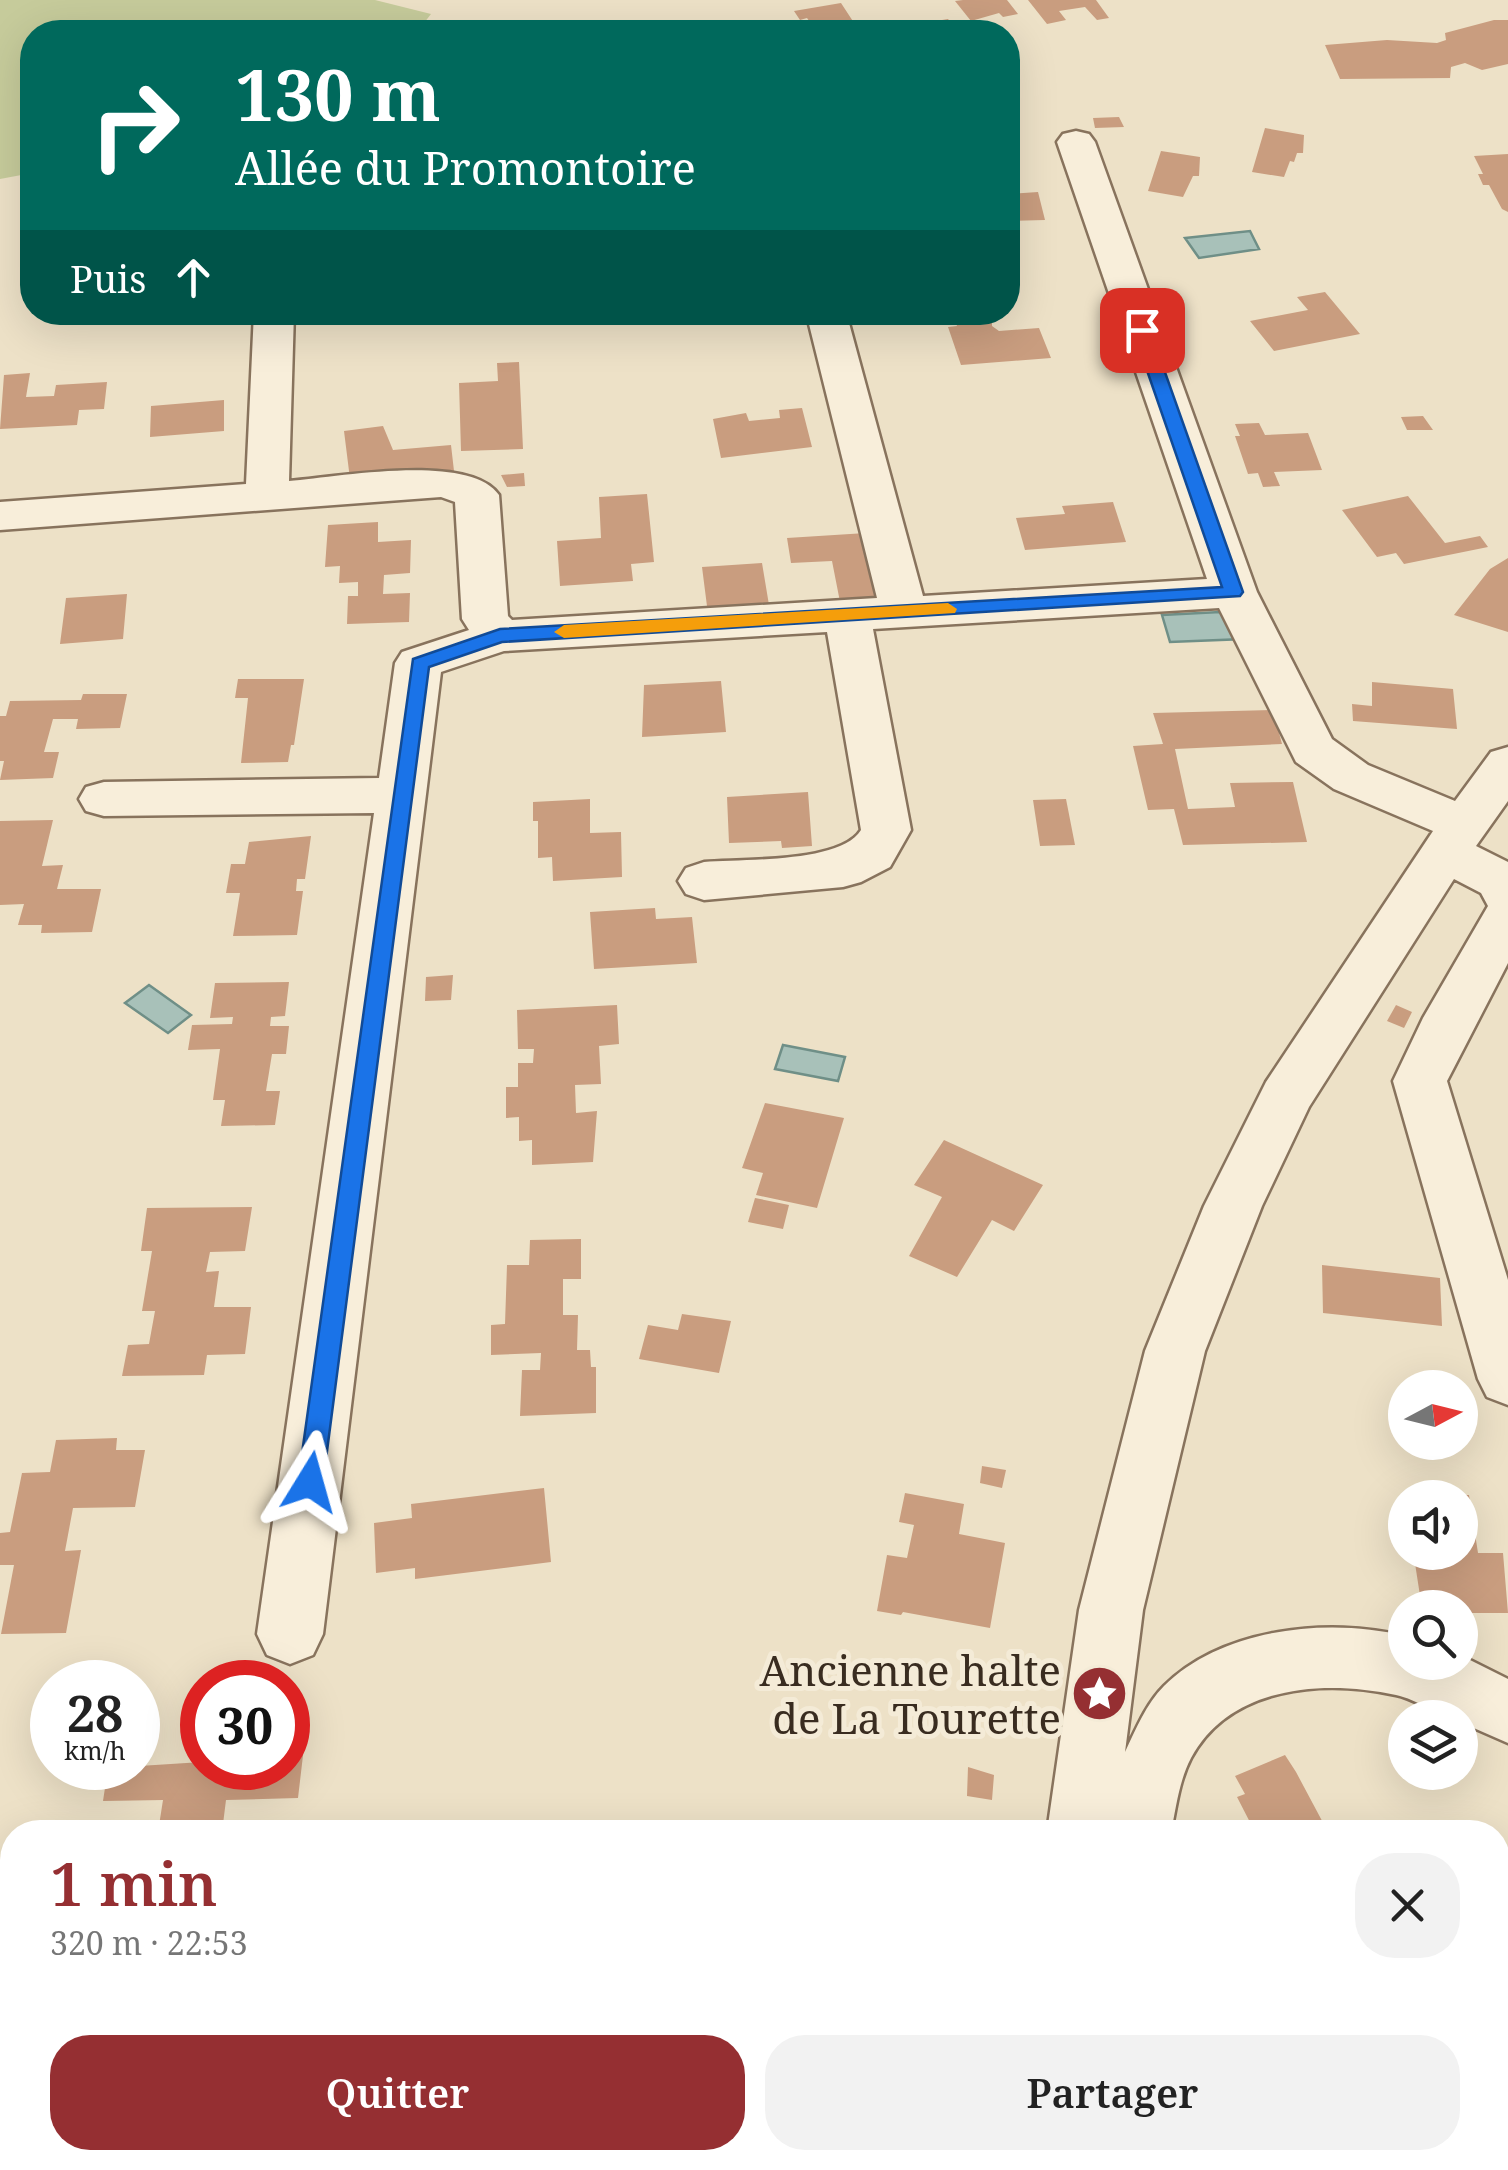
<!DOCTYPE html>
<html lang="fr">
<head>
<meta charset="utf-8">
<style>
  :root { --surface:#fff; --page:#f2f2f2; --text:#222; --muted:#767676; --accent:#952f32 }
  body { margin:0; font-family:"Noto Serif",serif; background:var(--page); color:var(--text); height:100vh; display:flex; flex-direction:column; font-size:38px; white-space:nowrap }
  * { box-sizing:border-box; margin:0 }
  p { font-size:32px; color:var(--muted) }
  .icon { flex:none; width:55px; height:55px; fill:none; stroke:currentColor; stroke-width:2; stroke-linecap:round; stroke-linejoin:round }
  .map { position:relative; flex:1; overflow:hidden }
  .side { position:absolute; left:0px; top:1820px; width:1510px; height:350px; display:flex; flex-direction:column; background:var(--surface); border-radius:40px 40px 0 0; box-shadow:0 10px 40px #0002 }
  .side>* { flex:none }
  .hud { position:absolute; left:20px; top:20px; width:1000px; height:305px; border-radius:40px; box-shadow:0 10px 40px #0002; background:#00695c; color:#fff; overflow:hidden }
  .needle { width:65px; rotate:83deg }
  .tools { position:absolute; left:1388px; top:1370px; display:grid; gap:20px }
  .tools a { display:grid; place-items:center; width:90px; height:90px; border-radius:50%; background:var(--surface); box-shadow:0 10px 40px #0002; font-size:50px }
  .speed { position:absolute; left:30px; top:1660px; display:flex; gap:20px; font-size:50px; font-weight:700; text-align:center }
  .speed>* { display:grid; place-content:center; width:130px; height:130px; border-radius:50%; background:var(--surface); box-shadow:0 10px 40px #0002; line-height:1 }
  .speed small { font-size:25px; font-weight:400 }
  .speed .limit { border:15px solid #d22; background:#fff; color:#111 }
  .pin { position:absolute; display:grid; place-items:center; width:85px; height:85px; color:#fff; margin:-42px; border-radius:20px; box-shadow:0 5px 15px #0006 }
  .me { position:absolute; width:110px; margin:-55px; rotate:8deg; stroke-linejoin:round; filter:drop-shadow(0 0 8px #0008) }
  .turn { display:flex; align-items:center; gap:35px; height:210px; padding:0 50px; font-size:45px }
  .turn .icon { width:130px; height:130px; stroke-width:2.5 }
  .turn b { display:block; font-size:70px; line-height:85px }
  .then { display:flex; align-items:center; height:95px; padding:0 50px; background:#0003; gap:20px; font-size:38px }
  .round { display:grid; place-items:center; flex:none; width:105px; height:105px; border-radius:40px; background:var(--page) }
  .head { display:flex; align-items:center; justify-content:space-between; height:170px; padding:0 50px }
  h1 { font-size:60px; font-weight:600; line-height:75px; color:var(--accent) }
  .action { display:flex; gap:20px; margin-top:auto; padding:20px 50px }
  .action a { flex:1; height:115px; border-radius:40px; background:var(--accent); color:#fff; font-size:40px; font-weight:600; line-height:115px; text-align:center }
  .action a+a { background:var(--page); color:var(--text) }
  .map>svg:first-child { display:block }
  .green { fill:#c6cb9b }
  .water { fill:#a8c1b9; stroke:#6f8f87; stroke-width:2.5 }
  .building { fill:#c99d7f }
  .lines { fill:none; stroke-linecap:round; stroke-linejoin:round }
  .minor-casing { stroke:#88735d; stroke-width:5 }
  .minor { fill:#f8eeda; fill-rule:evenodd }
  .route { fill:#1a73e8; stroke:#114b97; stroke-width:2.5 }
  .slow { fill:#f59e0b }
  .labels { text-anchor:middle; dominant-baseline:central; stroke-width:10; stroke-linejoin:round; paint-order:stroke }
  .near-poi-label { font-size:42px; fill:#392c20; stroke:#f4ebd7; text-anchor:end }
</style>
</head>
<body>
<div class="map">
<svg width="1508" height="2170" viewBox="0 0 1508 2170">
  <rect width="100%" height="100%" fill="#ede1c7"/>
  <path class="green" d="M0,0H375L431,14L417,32H32V173L0,179Z
    M12,2118V2158H229L230,2170H0V2120Z"/>
  <path class="water" d="M1250,231L1259,249L1199,258L1185,238Z
    M1220,612L1240,625L1244,639L1170,642L1162,615Z
    M149,985L191,1015L168,1033L125,1003Z
    M783,1045L845,1057L838,1081L775,1069Z"/>
  <path class="building" d="M963,0H1007L1018,14L1003,17L999,13L971,21L955,1Z
    M1028,0H1096L1109,18L1097,20L1085,7L1059,11L1066,20L1047,24Z
    M841,3L860,32H817L807,18L800,20L794,11Z
    M948,19L958,32H905L901,27Z
    M1494,20H1508V64L1482,70L1465,63L1451,67L1450,78L1340,79L1325,45L1387,40L1437,43L1446,40L1445,33Z
    M1119,117L1124,127L1095,128L1093,118Z
    M1265,128L1304,135L1303,153H1297L1294,162L1290,161L1284,177L1252,172Z
    M1161,151L1200,157L1199,176H1193L1183,197L1148,191Z
    M1508,154V212L1502,209L1489,185H1483L1478,174H1483L1474,156Z
    M1038,192L1045,220L1008,221V194Z
    M1325,292L1360,334L1274,351L1250,321L1308,310L1297,297Z
    M984,312H992V326L999,331L1039,328L1051,358L961,365L948,327L957,326L953,315Z
    M519,362L523,449L461,451L459,383L498,381L497,363Z
    M30,373L26,397L54,396L56,385L107,382L104,409L79,410L77,425L0,429L4,375Z
    M224,400V431L150,437L151,406Z
    M802,408L812,447L721,458L713,419L746,413L749,421L780,418L779,410Z
    M1423,416L1433,430H1407L1401,417Z
    M1259,423L1265,435L1308,433L1322,470L1274,472L1280,486L1263,487L1258,473L1248,474L1235,436H1240L1235,424Z
    M383,426L393,450L451,445L454,471L350,479L344,431Z
    M524,473L525,486L507,487L501,475Z
    M647,494L654,562L631,564L633,581L560,586L557,541L601,538L599,497Z
    M1408,496L1445,543L1480,536L1488,547L1404,564L1396,553L1377,557L1342,510Z
    M1113,502L1126,542L1025,550L1016,518L1065,514L1062,506Z
    M378,522V542L411,540L410,573L384,575L383,594L410,593L409,622L347,624L348,596H358V582L339,583L340,566L325,567L328,525Z
    M866,533L881,604L841,607L832,561L791,563L787,538Z
    M1508,558V632L1454,615L1490,569Z
    M762,563L770,611L708,614L702,567Z
    M127,594L123,639L60,644L66,598Z
    M238,679H304L294,745H291L288,762L241,763L248,698H235Z
    M721,681L726,732L642,737L644,685Z
    M1372,682L1453,689L1457,729L1353,721L1352,704L1372,706Z
    M83,694H127L120,728L76,729L78,719H53L44,752H59L53,778L0,780L4,761H0V716H6L10,701L81,700Z
    M1273,710L1282,744L1175,749L1188,809L1235,807L1230,783L1293,782L1307,842L1183,845L1174,809L1148,810L1133,746L1163,744L1153,713Z
    M808,792L812,846L782,848L781,841L729,843L727,797Z
    M590,799V833L621,832L622,877L553,881L552,857L538,858V821H533V802Z
    M1066,799L1075,845L1040,846L1033,800Z
    M53,820L42,866L63,865L57,889H101L92,932L41,933L42,925H18L24,904L0,905V821Z
    M311,836L305,879H297L296,891H303L297,935L233,936L240,893H226L231,864H245L249,842Z
    M655,908L656,919L692,917L697,963L594,969L590,912Z
    M453,975L451,1000L425,1001L426,977Z
    M289,982L285,1016L271,1017L270,1026H289L286,1054H272L266,1091H280L275,1125L221,1126L225,1100H213L220,1049L188,1050L192,1025L232,1024L233,1017L210,1018L215,983Z
    M617,1005L619,1044L599,1046L601,1084L575,1085L576,1113L597,1111L593,1162L532,1165V1140L519,1141V1117L506,1118V1087H518V1063H533L534,1049H518L517,1010Z
    M1396,1005L1412,1012L1404,1028L1387,1021Z
    M765,1103L844,1118L817,1208L756,1195L763,1173L742,1168Z
    M944,1140L1043,1185L1014,1231L992,1220L957,1277L909,1256L942,1197L914,1185Z
    M755,1198L789,1205L783,1229L748,1222Z
    M252,1207L245,1251L210,1252L206,1272L219,1271L214,1307H251L245,1354L207,1355L204,1375L122,1376L128,1345L149,1344L155,1311H142L152,1251H141L147,1208Z
    M581,1239V1279H563V1315H578L577,1350H590L591,1367H596V1413L520,1416L522,1370H540L541,1353L491,1355V1325L505,1324L507,1265H529L530,1240Z
    M1322,1265L1440,1278L1442,1326L1323,1313Z
    M682,1314L731,1321L719,1373L639,1359L648,1325L678,1330Z
    M117,1438L116,1450H145L135,1507L73,1508L65,1551L81,1550L66,1633L1,1634L14,1565H0V1533L10,1532L22,1473L50,1472L56,1440Z
    M982,1466L1006,1470L1002,1488L980,1483Z
    M544,1488L551,1562L415,1579V1568L376,1573L374,1523L412,1518L411,1504Z
    M905,1493L964,1504L959,1534L1005,1543L990,1628L903,1612L901,1615L877,1611L887,1555L907,1558L914,1525L899,1522Z
    M1460,1495H1469L1478,1553H1503L1508,1613H1460V1608H1452L1451,1603L1421,1602L1414,1557L1445,1558L1443,1552H1460Z
    M288,1730H306L298,1798L226,1800L222,1832H158L163,1800L103,1801L108,1768L202,1762V1768H288Z
    M1285,1755L1296,1772L1328,1832H1255L1237,1797L1245,1794L1235,1776Z
    M968,1767L994,1775L992,1800L967,1796Z
    M311,2158H403V2170H311Z
    M527,2158H606V2161L619,2158H758L759,2169L553,2170L551,2160L527,2166Z"/>
  <g class="lines">
    <defs>
      <path id="minor" d="M1076,131L1089,134L1095,142L1257,592L1332,739L1368,765L1455,801L1491,752L1508,747V801L1476,846L1508,862V963L1447,1081L1508,1280V1405L1487,1397L1478,1379L1393,1081L1423,1018L1488,906L1481,893L1454,879L1309,1107L1262,1206L1205,1351L1143,1610L1125,1752C1136,1729 1146,1704 1164,1686C1222,1628 1329,1617 1405,1636V1662H1460V1655L1508,1679V1743L1460,1722V1718C1439,1718 1417,1699 1396,1695C1323,1679 1230,1686 1191,1758C1179,1781 1176,1808 1171,1832H1047L1079,1610L1145,1351L1204,1206L1266,1082L1433,831L1334,789L1296,762L1219,608L873,629L911,830L890,867L861,882L843,887L704,900L686,894L678,881L686,868L704,862C743,859 841,863 861,830L827,632L504,651L441,672L323,1634L313,1655L290,1664L267,1655L257,1634L374,813L104,816L86,811L79,799L86,787L104,782L379,778L395,663L402,652L469,630L462,619L455,502L441,497L0,530V502L246,484L254,312H294L289,481C337,477 470,452 499,495L508,616L512,620L877,598L806,312H846L923,596L1207,579L1057,142L1063,134Z
        M846,2158H940L935,2170H840Z
        M1020,2158H1094L1096,2170H1020Z"/>
    </defs>
    <use href="#minor" class="minor-casing"/>
    <use href="#minor" class="minor"/>
  </g>
  <path class="route" d="M1142,325L1150,330L1243,592L1240,596L502,642L429,667L323,1482L320,1490L310,1493L301,1490L298,1482L413,659L500,629L1222,587L1133,330Z"/>
  <path class="slow" d="M948,603L957,609L955,613L564,638L554,632L564,625Z"/>
  <defs>
    <symbol id="sight-disc" viewBox="-11 -11 22 22"><circle r="9.5" fill="#952f32" stroke="#f4ebd7"/><path d="M0-6L1.8-2.2L6-1.7L2.9 1.2L3.7 5.4L0 3.3L-3.7 5.4L-2.9 1.2L-6-1.7L-1.8-2.2Z" fill="#fff"/></symbol>
  </defs>
  <g fill-rule="evenodd">
    <use href="#sight-disc" x="1068" y="1662" width="63" height="63"/>
  </g>
  <g class="labels">
    <g class="near-poi-label">
      <text x="1061" y="1669">Ancienne halte<tspan x="1061" dy="48">de La Tourette</tspan></text>
    </g>
  </g>
</svg>
<div class="tools">
<a><svg class="needle" viewBox="-14 -14 28 28"><path d="M0-13l5 13h-10z" fill="#e53935"/><path d="M0 13l5-13h-10z" fill="#767676"/></svg></a>
<a><svg class="icon" aria-label="sound" viewBox="0 0 24 24"><path d="M4 9h4l5-4v14l-5-4H4zM17 9q2 3 0 6"/></svg></a>
<a><svg class="icon" aria-label="search" viewBox="0 0 24 24"><circle cx="10" cy="10" r="6"/><path d="M15 15l6 6"/></svg></a>
<a><svg class="icon" aria-label="layers" viewBox="0 0 24 24"><path d="M12 4l9 5-9 5-9-5zM3 14l9 5 9-5"/></svg></a>
</div>
<div class="speed"><div>28<small>km/h</small></div><div class="limit">30</div></div>
<div class="pin" style="left:1142px;top:330px;background:#d93025"><svg class="icon" aria-label="arrive" viewBox="0 0 24 24"><path d="M6 21V4h12l-3 4 3 4H6"/></svg></div>
<svg class="me" style="left:310px;top:1482px" viewBox="-20 -20 40 40"><path d="M0-17L14 15 0 8-14 15z" fill="#1a73e8" stroke="#fff" stroke-width="4"/></svg>
<div class="hud">
<div class="turn"><svg class="icon" aria-label="right" viewBox="0 0 24 24"><path d="M7 20v-9h11M14 6l5 5-5 5"/></svg><div><b>130 m</b>Allée du Promontoire</div></div>
<div class="then">Puis<svg class="icon" aria-label="ahead" viewBox="0 0 24 24"><path d="M12 20V5M6 11l6-6 6 6"/></svg></div>
</div>
<section class="side">
<div class="head"><div><h1>1 min</h1><p>320 m · 22:53</p></div><a class="round"><svg class="icon" aria-label="close" viewBox="0 0 24 24"><path d="M6 6l12 12M18 6L6 18"/></svg></a></div>
<div class="action"><a>Quitter</a><a>Partager</a></div>
</section>
</div>
</body>
</html>
